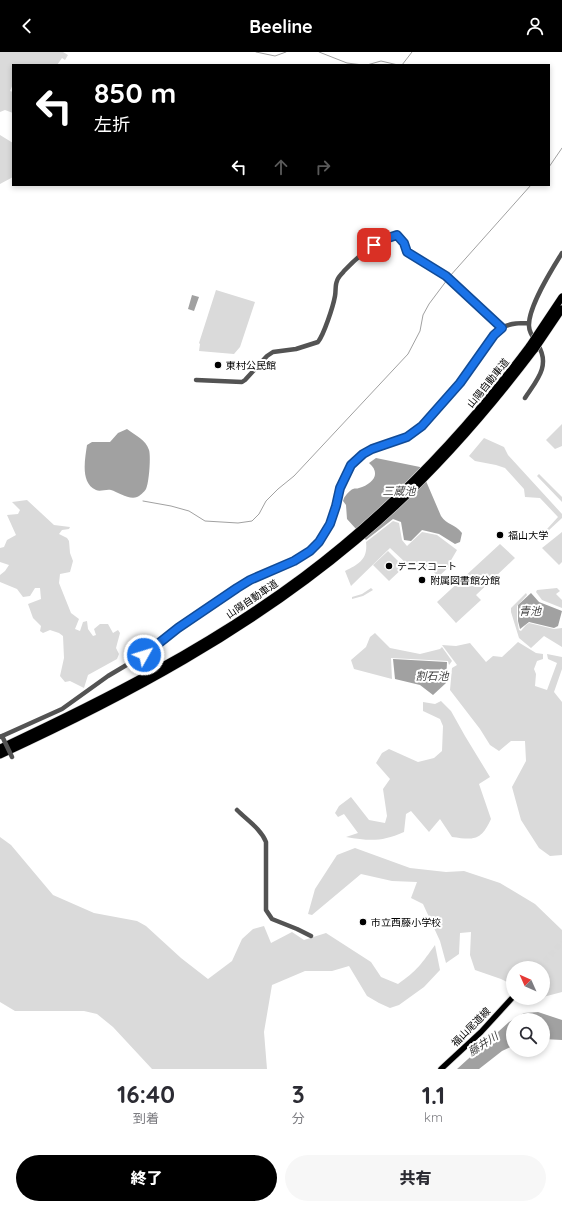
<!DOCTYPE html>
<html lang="ja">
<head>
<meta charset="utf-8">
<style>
  :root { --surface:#fff; --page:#f7f7f7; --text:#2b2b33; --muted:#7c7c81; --accent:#000 }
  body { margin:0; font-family:Quicksand,"Noto Sans JP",sans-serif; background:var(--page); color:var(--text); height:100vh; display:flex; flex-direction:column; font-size:15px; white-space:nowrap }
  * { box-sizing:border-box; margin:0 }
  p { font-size:13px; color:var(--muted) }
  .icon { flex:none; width:22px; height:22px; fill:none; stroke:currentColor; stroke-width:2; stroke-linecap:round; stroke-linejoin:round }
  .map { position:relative; height:1017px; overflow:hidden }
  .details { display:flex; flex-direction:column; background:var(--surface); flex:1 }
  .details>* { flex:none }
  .hud { position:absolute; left:12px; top:12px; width:538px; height:122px; border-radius:0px; box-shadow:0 2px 6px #0003; background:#000; color:#fff; overflow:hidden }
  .needle { width:26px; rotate:315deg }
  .tools { position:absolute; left:506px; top:909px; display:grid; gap:8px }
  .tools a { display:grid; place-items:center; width:44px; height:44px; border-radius:50%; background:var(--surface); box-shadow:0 2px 6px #0003; font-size:20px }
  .pin { position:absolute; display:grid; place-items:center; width:34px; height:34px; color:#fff; margin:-17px; border-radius:8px; box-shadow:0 2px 6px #0006 }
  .me { position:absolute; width:44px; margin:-22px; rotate:51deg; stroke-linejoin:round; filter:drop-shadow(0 0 3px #0008) }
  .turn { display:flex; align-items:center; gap:14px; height:84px; padding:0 16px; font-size:18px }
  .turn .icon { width:52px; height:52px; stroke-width:2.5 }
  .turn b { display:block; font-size:28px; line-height:34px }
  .lanes { display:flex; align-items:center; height:38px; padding:0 16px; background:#0003; justify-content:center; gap:20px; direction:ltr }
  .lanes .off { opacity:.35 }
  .eta { display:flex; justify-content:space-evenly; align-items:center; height:68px; text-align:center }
  .eta b { font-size:24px; font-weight:800; line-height:28px }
  .button { display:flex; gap:8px; margin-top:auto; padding:8px 16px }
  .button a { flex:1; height:46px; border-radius:24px; background:var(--accent); color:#fff; font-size:16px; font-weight:800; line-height:46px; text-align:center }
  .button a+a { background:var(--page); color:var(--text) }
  header { display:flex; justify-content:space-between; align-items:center; height:52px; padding:0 16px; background:var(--accent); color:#fff; font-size:18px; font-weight:800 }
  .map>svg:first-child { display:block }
  .green { fill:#dadada }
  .water { fill:#a1a1a1 }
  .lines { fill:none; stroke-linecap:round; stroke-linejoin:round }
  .stream { stroke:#a1a1a1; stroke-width:1 }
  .major-tunnel { stroke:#d9d9d9; stroke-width:5.5; stroke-dasharray:5.5 3; stroke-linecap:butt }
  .major-casing { stroke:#dbdbdb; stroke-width:7 }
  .highway-casing { stroke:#dbdbdb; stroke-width:8 }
  .minor { stroke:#535353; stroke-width:4.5 }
  .major { stroke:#000; stroke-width:5.5 }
  .highway { stroke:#000; stroke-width:7 }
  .highway-bridge-casing { stroke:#dbdbdb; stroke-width:8; stroke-linecap:butt }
  .minor-bridge { stroke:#535353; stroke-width:4.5 }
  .highway-bridge { stroke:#000; stroke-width:7 }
  .route-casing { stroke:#114b97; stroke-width:10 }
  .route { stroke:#1a73e8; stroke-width:7 }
  .poi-dot { fill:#000; stroke:#fff; stroke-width:1.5 }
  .labels { text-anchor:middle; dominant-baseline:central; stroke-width:4; stroke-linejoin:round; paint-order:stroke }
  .poi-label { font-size:10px; fill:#000; stroke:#fff; text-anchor:start }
  .street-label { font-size:10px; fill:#000; stroke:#fff }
  .water-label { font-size:11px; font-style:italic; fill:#424242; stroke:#fff }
</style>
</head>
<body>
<header><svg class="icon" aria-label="back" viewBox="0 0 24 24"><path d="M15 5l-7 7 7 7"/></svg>Beeline<svg class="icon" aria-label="person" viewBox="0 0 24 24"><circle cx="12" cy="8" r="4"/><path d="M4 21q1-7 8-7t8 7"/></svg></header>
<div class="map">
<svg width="562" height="1017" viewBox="0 0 562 1017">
  <rect width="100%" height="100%" fill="#fff"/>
  <path class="green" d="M0,0H63L68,3L65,8L62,6L57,13H13V32L10,39L13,40V61L5,58L0,60Z
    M0,83L13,91V125L0,132Z
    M216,238L255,250L240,295L234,302L199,299L200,292L199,291Z
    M562,372V394L555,397L546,388Z
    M484,386L504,395L508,403L562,462V466L548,479L547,477L558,465L540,446L525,445L524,437L505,416L496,413L475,409L469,404Z
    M539,422L562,445V450L537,424Z
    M27,448L54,473L70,475L69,477L62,478L59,482L67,486L69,489L70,501L73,509L70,520L60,522L59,531L71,561L79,567L75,577L80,579L83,570L87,569L88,577L93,584L96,583L94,577L100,572H108L113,581L118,578L120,581L116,596L119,602L117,607L88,623L84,636L70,629L65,630L60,624L64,606L63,584L59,581L50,578L43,581L40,579L41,574L33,566L28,552L41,547L40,536H35L30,544L23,545L17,537L0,530V523L5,519L9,513L0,510V496L4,495L7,488L16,483L7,463L18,462L20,458L12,450Z
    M393,469L399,471L402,488L407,494L422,480L437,483L457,498L450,510L451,513L438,525L428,513L426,515L407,512L390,496L351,534L345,519C359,512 368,507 366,490Z
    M562,480V510L559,513L542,496Z
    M500,492L515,506L476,543L481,548L456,571L437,550Z
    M388,499L404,515L389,529L373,513Z
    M371,536L373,538L363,544L352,547V545L362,542Z
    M557,536L560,539L556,542L562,548V556L542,548L536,540L537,538Z
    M526,541L527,543L517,554V567L519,578L521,579L526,573L529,571L554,577L562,576V595L544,584L531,596L519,586L511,560V556Z
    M375,581L390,596L420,602L440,597L442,595L452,609L449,613L448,609L391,606L392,627L354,617L351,608L366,595L370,585Z
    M518,590L536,601L543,602V607L537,609L534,617L536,622L535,634L547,638L557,611L548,607L547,602L562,605V617L554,640L562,650V803L550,804L539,796L521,768L512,735L526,709L525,689H511L499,699L490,693L480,677L450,638L452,616L457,613L442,593L456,594L470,591L486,610L493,604L502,605Z
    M441,649L451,659L465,684L490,725L479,732L491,767C481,789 474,788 452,785L440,767L429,780L411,759L406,762L404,780C381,790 370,789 346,785L358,781L344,762L338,765L335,761L339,754L351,745L369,768L385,771L387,764L383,737L390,727L376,711L382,701L389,697L418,710L434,706L442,699L443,674L440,667L423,659V650L435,652Z
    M0,785L11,793L53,843L94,861L137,869L146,874L181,906L208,927L232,909L242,887L253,877L264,874L271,891L292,880L304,888L326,881L371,910L381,925L398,932C417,919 422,911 435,893L440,918L424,935L399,953L390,956L379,951L367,944L349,914L332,919H305L272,933L264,980L267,1017H152L113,975L97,962L84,959H15L0,950Z
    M355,796L410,816L446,820L464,819L500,831L535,852L562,878V940L543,945V916H513V933L501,927L475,918L470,903L471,880L460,881L459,902L446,911L440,889L423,852L411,846L417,830L392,829L361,822L312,863L308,862L315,837L337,803Z"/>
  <path class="water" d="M192,243L199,245L194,259L188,257Z
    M127,377C135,383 146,388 149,398C151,404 149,431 146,437C144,440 140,444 137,445C129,448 118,440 111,438C106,437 100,440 96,438C80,431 85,407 87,393L92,390H110L118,381Z
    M376,406L420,415L441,464C447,473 455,472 462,481L460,490L455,492L439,482L422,478L411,489L404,488L401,470L393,467L366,488L347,467L346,453L343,449L344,446C346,443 350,438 353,437C355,436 357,437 359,436C372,432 382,422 369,411Z
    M531,541L539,550L562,559L558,574L554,576L529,570L520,577L518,569V553Z
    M393,607L447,610L446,631L433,643L420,633L395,627Z
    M538,960L562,968V988L543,987V968H513V994L502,999L479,1017H457L509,970L524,961Z"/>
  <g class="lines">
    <path class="stream" d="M256,0L275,4L286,0
      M319,0L347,11L363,13
      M367,13L381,9L398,13
      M402,13L412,0
      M549,115L562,96
      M450,224L531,133
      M143,449L171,454L189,459L205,469L238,471L252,469L259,462L266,449L278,437L294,424L408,302L420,279L423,263L429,252L447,228"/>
    <path class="major-tunnel" d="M539,916L562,890"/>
    <defs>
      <path id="major" d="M441,1017L481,980L513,945"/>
      <path id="highway" d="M0,696C105,647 209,594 303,524C390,459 465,380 530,293
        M0,703C126,645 249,579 356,489C424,433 482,367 535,297"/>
    </defs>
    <use href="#major" class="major-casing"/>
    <use href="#highway" class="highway-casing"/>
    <path class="minor" d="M196,328L242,330L245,328L267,304L273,300L296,297L318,290C324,282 333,255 335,244C336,239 335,233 337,229C338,225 342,222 344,219C359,203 376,189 397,183L404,191L407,200L431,216L446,224L502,276
      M525,346C536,329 551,314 538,293C534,287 529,281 529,274C528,255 552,217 562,201
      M0,685L62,657L108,624L140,605L145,603C177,576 211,550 248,529C268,517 292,514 310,498C342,470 331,431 361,404C378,388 404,393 422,374C436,360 449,345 460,330C471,316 489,283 503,275C512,271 520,271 529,271
      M237,758C247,768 261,777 266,790V858L272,867L297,877L311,884"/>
    <use href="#major" class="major"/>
    <use href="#highway" class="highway"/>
    <defs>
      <path id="highway-bridge" d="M530,293L562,245
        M535,297L562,257"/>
    </defs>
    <use href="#highway-bridge" class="highway-bridge-casing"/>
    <path class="minor-bridge" d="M2,684L12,705"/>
    <use href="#highway-bridge" class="highway-bridge"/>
  </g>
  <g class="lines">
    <defs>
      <path id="route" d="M144,603L178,576L237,536L250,528L294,509L310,499L319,490L330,472L336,454L340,436L351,413L363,402L372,397L407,385L422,374L460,331L494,283L502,276L446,224L407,200L404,191L397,183L382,188L374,193"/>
    </defs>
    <use href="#route" class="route-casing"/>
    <use href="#route" class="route"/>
  </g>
  <g class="poi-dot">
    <circle cx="218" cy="313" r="4"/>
    <circle cx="500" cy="483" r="4"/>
    <circle cx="389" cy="514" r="4"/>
    <circle cx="422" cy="528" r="4"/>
    <circle cx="363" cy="870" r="4"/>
  </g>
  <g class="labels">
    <g class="poi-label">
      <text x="226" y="313">東村公民館</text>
      <text x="508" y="483">福山大学</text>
      <text x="397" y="514">テニスコート</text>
      <text x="430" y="528">附属図書館分館</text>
      <text x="371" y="870">市立西藤小学校</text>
    </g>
    <g class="street-label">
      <text transform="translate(488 331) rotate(-51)">山陽自動車道</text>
      <text transform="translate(252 547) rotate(-34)">山陽自動車道</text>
      <text transform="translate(471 975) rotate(-45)">福山尾道線</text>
    </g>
    <g class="water-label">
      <text x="399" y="439">三蔵池</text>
      <text x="530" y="559">青池</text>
      <text x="432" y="624">割石池</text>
      <text transform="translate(483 992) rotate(-33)">藤井川</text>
    </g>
  </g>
</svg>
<div class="tools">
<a><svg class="needle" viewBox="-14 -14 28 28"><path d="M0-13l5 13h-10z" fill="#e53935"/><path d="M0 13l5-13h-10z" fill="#7c7c81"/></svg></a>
<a><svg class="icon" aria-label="search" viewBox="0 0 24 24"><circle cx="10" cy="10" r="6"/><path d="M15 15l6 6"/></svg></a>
</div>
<div class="pin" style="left:374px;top:193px;background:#d93025"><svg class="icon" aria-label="arrive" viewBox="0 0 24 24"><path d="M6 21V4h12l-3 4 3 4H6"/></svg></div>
<svg class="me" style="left:144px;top:603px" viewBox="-20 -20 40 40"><circle r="17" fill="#1a73e8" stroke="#fff" stroke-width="3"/><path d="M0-11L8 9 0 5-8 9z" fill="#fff"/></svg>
<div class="hud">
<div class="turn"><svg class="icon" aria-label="left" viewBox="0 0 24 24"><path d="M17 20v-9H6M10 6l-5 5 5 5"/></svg><div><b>850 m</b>左折</div></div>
<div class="lanes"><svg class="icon" aria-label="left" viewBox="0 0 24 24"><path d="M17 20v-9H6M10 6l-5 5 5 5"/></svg><svg class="icon off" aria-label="ahead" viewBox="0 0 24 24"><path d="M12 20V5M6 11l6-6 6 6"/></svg><svg class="icon off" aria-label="right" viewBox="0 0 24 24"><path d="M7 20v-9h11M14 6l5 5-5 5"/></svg></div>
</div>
</div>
<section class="details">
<div class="eta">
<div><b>16:40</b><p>到着</p></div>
<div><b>3</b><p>分</p></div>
<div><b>1.1</b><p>km</p></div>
</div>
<div class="button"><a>終了</a><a>共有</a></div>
</section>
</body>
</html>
